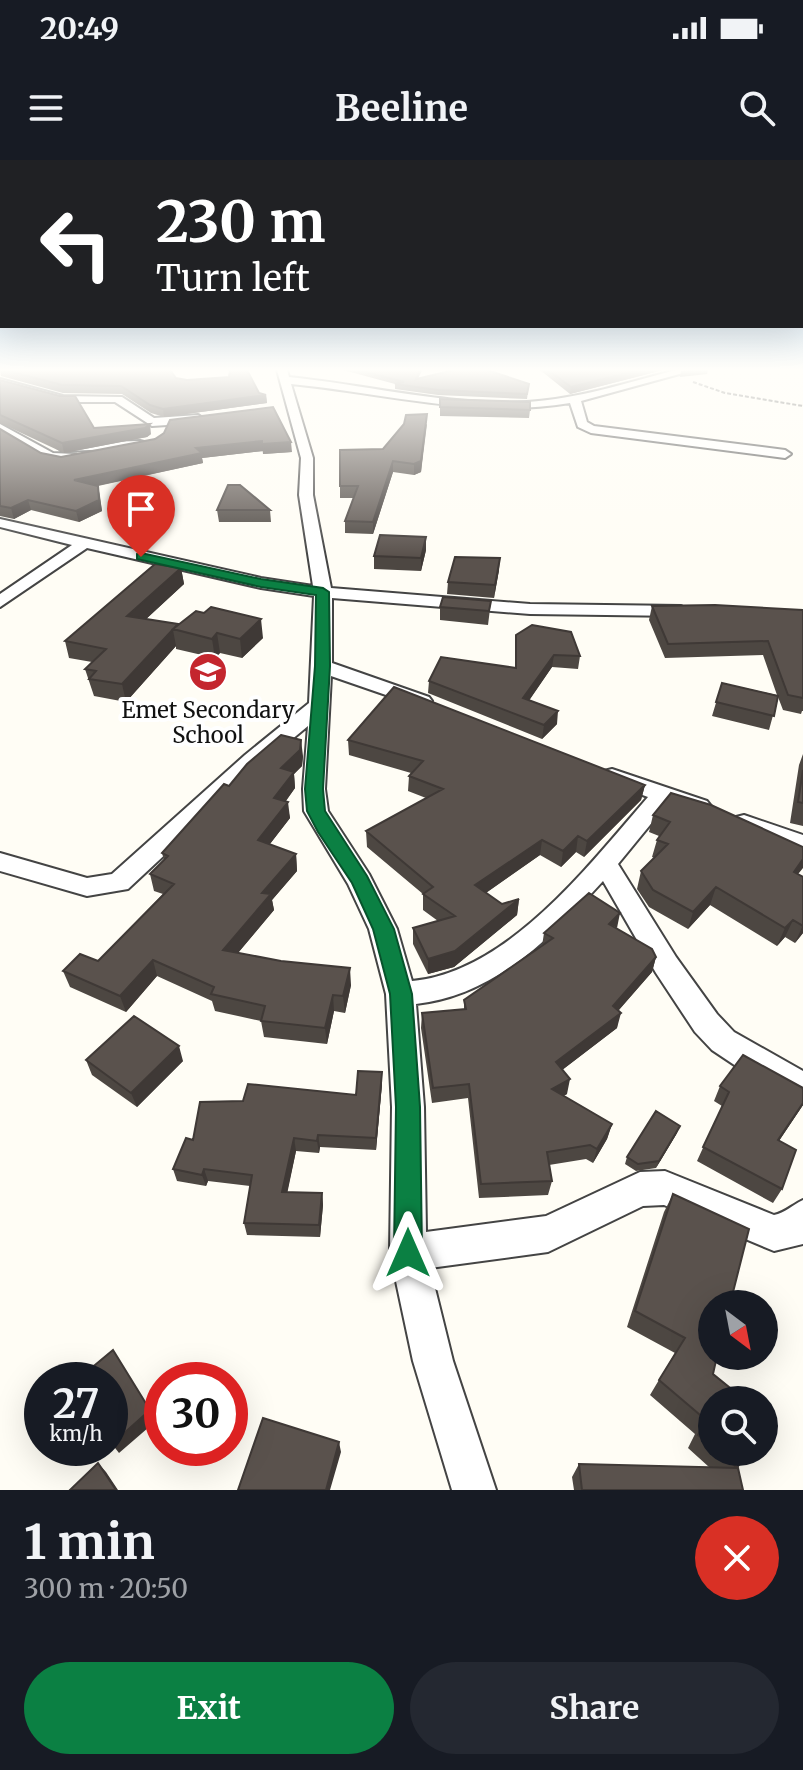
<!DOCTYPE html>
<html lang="en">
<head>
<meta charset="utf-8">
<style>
  :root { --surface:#171b24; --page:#242831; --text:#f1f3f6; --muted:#9ea1a6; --accent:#0b8043 }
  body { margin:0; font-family:Merriweather,serif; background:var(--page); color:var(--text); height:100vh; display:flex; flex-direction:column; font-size:30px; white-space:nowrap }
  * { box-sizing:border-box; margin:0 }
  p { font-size:26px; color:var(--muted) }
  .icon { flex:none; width:44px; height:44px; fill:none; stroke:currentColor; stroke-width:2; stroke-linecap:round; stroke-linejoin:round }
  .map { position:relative; height:1330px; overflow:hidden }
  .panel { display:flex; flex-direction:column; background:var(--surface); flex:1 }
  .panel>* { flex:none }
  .guide { position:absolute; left:0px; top:0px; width:804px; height:168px; box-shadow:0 8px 32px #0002; background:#202124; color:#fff; overflow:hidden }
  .needle { width:52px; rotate:148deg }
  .controls { position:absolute; left:698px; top:1130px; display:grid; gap:16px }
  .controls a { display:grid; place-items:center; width:80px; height:80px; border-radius:50%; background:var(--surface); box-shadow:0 8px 32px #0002; font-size:40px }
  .speed { position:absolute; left:24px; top:1202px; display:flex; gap:16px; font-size:40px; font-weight:700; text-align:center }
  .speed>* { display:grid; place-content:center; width:104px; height:104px; border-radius:50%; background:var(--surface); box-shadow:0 8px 32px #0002; line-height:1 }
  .speed small { font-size:20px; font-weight:400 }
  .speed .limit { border:12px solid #d22; background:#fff; color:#111 }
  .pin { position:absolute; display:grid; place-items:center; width:68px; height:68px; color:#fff; margin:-82px -34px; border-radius:50% 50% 50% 0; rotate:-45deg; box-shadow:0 0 8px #0007 }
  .pin .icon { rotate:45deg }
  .me { position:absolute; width:88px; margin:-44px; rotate:0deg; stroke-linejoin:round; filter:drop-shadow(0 0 6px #0008) }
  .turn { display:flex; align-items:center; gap:28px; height:168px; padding:0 24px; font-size:36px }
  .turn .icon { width:104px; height:104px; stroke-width:2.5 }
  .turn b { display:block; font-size:56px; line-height:68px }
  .round { display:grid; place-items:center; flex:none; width:84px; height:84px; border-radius:42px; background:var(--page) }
  .summary { display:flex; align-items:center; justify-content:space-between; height:136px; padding:0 24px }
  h1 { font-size:48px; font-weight:700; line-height:60px }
  .button { display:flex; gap:16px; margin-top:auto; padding:16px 24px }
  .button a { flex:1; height:92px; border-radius:48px; background:var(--accent); color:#fff; font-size:32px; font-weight:700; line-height:92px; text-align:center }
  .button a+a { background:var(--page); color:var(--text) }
  .status { display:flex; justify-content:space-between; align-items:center; height:56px; padding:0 40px; background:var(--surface); direction:ltr }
  .status svg { height:22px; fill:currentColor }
  header { display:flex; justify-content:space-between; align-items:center; height:104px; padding:0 24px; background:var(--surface); font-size:36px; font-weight:700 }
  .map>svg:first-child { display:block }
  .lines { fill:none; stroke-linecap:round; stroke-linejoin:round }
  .minor-casing { stroke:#444; stroke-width:4 }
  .path { stroke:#333; stroke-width:2; stroke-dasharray:4 2; stroke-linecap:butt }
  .minor { fill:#fff; fill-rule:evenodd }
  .wall { fill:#4d4742 }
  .shaded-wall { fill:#3f3936 }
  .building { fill:#5a524d; stroke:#3f3936; stroke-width:2 }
  .route { fill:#0b8043; stroke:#07532c; stroke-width:2 }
  .labels { text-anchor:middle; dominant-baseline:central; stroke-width:8; stroke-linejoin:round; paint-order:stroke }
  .poi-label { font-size:22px; fill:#111; stroke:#fff }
</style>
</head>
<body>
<div class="status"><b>20:49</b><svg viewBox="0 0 49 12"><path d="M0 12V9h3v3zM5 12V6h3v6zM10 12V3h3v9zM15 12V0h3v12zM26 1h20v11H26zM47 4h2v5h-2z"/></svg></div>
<header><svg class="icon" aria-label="menu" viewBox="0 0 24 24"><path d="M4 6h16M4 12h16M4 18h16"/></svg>Beeline<svg class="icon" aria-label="search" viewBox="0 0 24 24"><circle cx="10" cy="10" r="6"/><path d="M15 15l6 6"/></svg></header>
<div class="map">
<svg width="803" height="1330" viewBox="0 0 803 1330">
  <rect width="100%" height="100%" fill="#fffdf5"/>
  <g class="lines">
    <defs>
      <path id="minor" d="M277,210H287L289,217C369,225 447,246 527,242C578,239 626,223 676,210H694L581,241L587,262L594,266L785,290L791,294L785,298L591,273L578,267L570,243C476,259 385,233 291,224L313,298V335L331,428L530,444L681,446L690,451L681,456L530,454L332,438V503L429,537L432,541L429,545H415L331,516L325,629L328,651L369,714L397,769L412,821C508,812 589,705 648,637L604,621L601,616L604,611L612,609L707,641L711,646L707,651L699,654L668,643L618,704L676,797L717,854L734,872L803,911V941L736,906L712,890L695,872L656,813L603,721C552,777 494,836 416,844L424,947L426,1072L546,1056L640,1012L665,1011L774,1055C785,1053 792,1045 803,1040V1084L774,1091L664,1045L643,1046L548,1092L430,1108L453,1201L496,1330H452L413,1201L390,1093L392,947L386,834L369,769L348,724L304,651L303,629L308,566L261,605L128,729L87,736L0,711V693L87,718L112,714L245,595L309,543L314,436L261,428L87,388L0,447V434L72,385L0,367V359L261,418L313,426L299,335L301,298Z
        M0,219L63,236L122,237L154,258L198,255L204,259L198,263L152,266L115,242H63L0,225Z
        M0,264L53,293L75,294L81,298C57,315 21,285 0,273Z
        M140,281L144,282V288L63,291L57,287L63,283Z
        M744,655L803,675V692L736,669L732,663L736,657Z"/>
    </defs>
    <use href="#minor" class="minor-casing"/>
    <path class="path" d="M693,222L725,233L803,246"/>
    <use href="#minor" class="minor"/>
  </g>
  <path class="wall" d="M0,210H170L176,218L259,233L266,235L267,243L164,257L151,253L122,234L63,233L1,216Z
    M343,210H422L418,219L529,224L527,239L438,235L395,229V224Z
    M540,210H663L570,234Z
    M0,220L94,268L151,274L147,277L64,293L0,263Z
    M440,239L530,250L529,258L440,256Z
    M170,260L292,292L263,294V291L202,298L203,303L98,326L100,336L102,351L79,362L31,350L14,359L0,356V269L41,293L61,297L155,279L164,273Z
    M427,264L421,312L414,315L393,312L373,374L345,373V361L354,338H340V326L383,289Z
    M217,350H270L271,362H219Z
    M426,377V390L421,411L374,409V396Z
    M181,408L184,424L146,459L263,478L242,498L220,493L215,498L176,489V486L126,542L94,536L85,509L92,502L69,498L65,481Z
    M499,410L494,438L447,434L448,422Z
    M491,441L488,465L440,460V447Z
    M652,446L803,450V551H802L801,554L783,550L778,537L769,570L712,556L722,523L777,535L763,495L665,498L649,460Z
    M516,475L580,496L578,509L552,507L529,540L557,564L542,579L428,533L429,521L515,508Z
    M348,580L645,625L641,640L584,697L576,692L561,707L540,695L486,733L502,744L519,739L517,755L454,807L428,814L413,784V768L438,761L423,750V734L367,687L366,671L426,638L408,631L409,616L411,613L349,595Z
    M803,594V666L790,663L799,605Z
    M303,596L302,606L294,614L295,628L286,641L290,658L269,685L296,694L297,711L272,740L274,750L238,793L351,825L345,853L334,851L327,884L264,877L261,861L215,851L212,841L157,816L126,852L70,827L63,811L98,801L163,734L154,731L150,714L164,700L162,693L229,626Z
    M653,655L803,717V773L795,783L785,777L777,786L710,745L688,769L649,747L637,729L641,711L655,698L652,697L657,680L659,676L649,672Z
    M616,768L656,797L652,812L619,850L617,868L562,910L567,934L563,936L612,964L607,979L593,1003L586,999L549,1005L552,1021L548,1035L479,1038L468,938L432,943L421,868L422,853L464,849V840L542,786L544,773Z
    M86,900L183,901L137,947L92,915Z
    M382,924L376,990L320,987L319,993L296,991L287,1032L322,1033L323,1045L320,1077L247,1075L244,1063L250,1026L208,1021L206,1026L177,1021L173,1009L193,980L243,941L356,935Z
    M720,926L803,928V945L779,981L782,1029L773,1043L697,1001L722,946L714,941Z
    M677,973L656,1008L636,1011L625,1004L627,997Z
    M673,1034L713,1214L712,1292H746L738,1308L743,1330H574L572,1317L579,1304L709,1307L688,1288L695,1274L650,1235L675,1193L627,1167L664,1052Z"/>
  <path class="shaded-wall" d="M640,210H663L570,234L571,227Z
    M691,210H708L707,214L680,217L681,211Z
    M266,235L267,243L164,257L163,249Z
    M427,254L421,312L414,315V304Z
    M150,264L151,274L147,277L64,293L62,283Z
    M262,281L263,291L202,298L203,303L77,330L74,320L196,288Z
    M291,282L292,292L263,294L262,284Z
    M393,301V312L373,374V362Z
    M98,326L102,351L79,362L76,351Z
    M28,340L31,350L14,359L11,348Z
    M426,377V390L421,411V398Z
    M500,398L499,410L494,438L495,425Z
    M181,408L184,424L131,473L127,456Z
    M261,459L263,478L242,498L240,479Z
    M173,470L176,486L126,542L122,524Z
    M217,473L220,493L215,498L212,479Z
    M554,495L552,507L522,551L523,538Z
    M558,551L557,564L542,579L544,565Z
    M301,580L303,596L302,606L294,614L295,628L276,654L274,638L281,608Z
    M645,625L641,640L584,697L587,681Z
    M288,642L290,658L260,697L258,680Z
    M578,676L576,692L561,707L563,691Z
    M542,680L540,695L474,741L475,725Z
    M296,694L297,711L272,740L274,750L226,807L223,790L262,733Z
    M803,699V708L786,729L794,712Z
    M716,727L710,745L688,769L693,752Z
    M519,739L517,755L454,807L428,814V799Z
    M620,753L617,768L609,764Z
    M793,760L785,777L777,786L785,768Z
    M803,765V773L795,783Z
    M656,797L652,812L609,861L613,846Z
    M153,800L157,816L126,852L120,836Z
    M350,808L351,825L345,853L343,836Z
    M333,835L334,851L327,884L325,868Z
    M621,853L617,868L553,917L556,902Z
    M179,886L183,901L137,947L131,933Z
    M382,912V924L376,990V978Z
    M570,919L567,934L549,944L552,929Z
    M803,943V945L770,994L778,980Z
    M612,964L607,979L593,1003L597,989Z
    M680,966L677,973L656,1008L659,1001Z
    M318,975L320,987L319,993L317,981Z
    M294,978L296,991L285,1044L282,1032Z
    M204,1009L208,1021L206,1026L202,1015Z
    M322,1033L323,1045L320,1077L319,1065Z
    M113,1190L156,1261L119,1293L112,1284Z
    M339,1282L341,1292L330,1330H326Z
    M98,1303L106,1312L118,1330H116Z"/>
  <path class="building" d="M5,210H170L176,218L187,220L229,217L230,210H247L259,233L266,235L163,249L150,245L121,226L62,225Z
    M358,210H420L416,219L454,210H487L529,224L527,234L438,230L395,224L404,222Z
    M548,210H640L571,227Z
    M0,220L60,236H75L94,268L150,264L145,268L62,283L0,255Z
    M440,239L530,242V250L440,247Z
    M273,247L291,282L262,284V281L196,288L202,293L74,320L98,326L99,340L76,351L28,340L11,348L0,346V269L41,293L61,297L155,279L164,273L170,260Z
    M427,254L421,301L414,304L393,301L373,362L345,361L358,326H340V290L383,289L404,264L406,255Z
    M228,325H240L270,350H217Z
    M380,375L426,377L421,398L374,396Z
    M455,397L500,398L495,425L448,422Z
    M155,404L181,408L127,456L178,464L122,524L89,519L96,511L85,509L106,489L65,481Z
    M443,437L491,441L489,451L440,447Z
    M715,445L803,450V538L788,535L768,481L668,484L652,446Z
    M211,447L261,459L240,479L217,473L212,479L173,469L196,451L204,453Z
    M532,465L571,472L580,496L554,495L523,538L558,551L544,565L429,521L441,497L516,508V475Z
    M722,523L778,536L774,556L716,542Z
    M394,527L645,625L587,681L578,676L563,691L542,680L475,725L502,744L519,739L455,791L428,799L413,768L455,756L423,734L433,727L366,671L443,629L409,616L423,601L348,580Z
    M281,575L301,580L300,590L281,608L294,612L274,638L288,642L258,680L296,694L262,733L271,734L223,790L281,801L350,808L343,836L333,835L325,868L261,861L265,846L211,834L214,827L153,800L120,836L63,811L80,794L98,801L174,724L150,714L168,696L162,693L224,624L229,626L247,604Z
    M803,610V643L798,642Z
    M671,633L711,645L803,687V699L794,712L803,717V766L793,760L785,768L716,727L693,752L653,730L641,711L668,684L657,680L670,662L653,655Z
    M589,733L620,753L609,764L652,789L656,797L613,846L621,853L556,902L570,919L552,929L612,964L597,989L590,985L547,992L552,1021L481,1024L469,924L433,928L422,853L466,849L464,840L553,778L544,773Z
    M134,856L179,886L131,933L86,900Z
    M743,895L803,928V943L778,980L796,990L782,1029L703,987L729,932L720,926Z
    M358,911L382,912L376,978L318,975L317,981L294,978L282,1032L322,1033L319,1065L244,1063L252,1015L204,1009L202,1015L173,1009L186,978L193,980L200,942L243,941L248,924L356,935Z
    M656,951L680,966L659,1001L638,1004L627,997Z
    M673,1034L749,1069L730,1144H712V1196H717L713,1214L745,1240H712V1286L698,1275L706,1260L659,1220L685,1178L635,1151Z
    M113,1190L150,1250L112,1284L110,1281V1220H77Z
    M263,1258L339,1282L326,1330H238Z
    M719,1292H746L737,1308Z
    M98,1303L116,1330H70Z
    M579,1304L738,1308L743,1330H582Z"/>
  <linearGradient id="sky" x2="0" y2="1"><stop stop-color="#95c6ee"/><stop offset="0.53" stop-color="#fffefa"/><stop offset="1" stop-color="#fffefa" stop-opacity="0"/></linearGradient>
  <rect width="803" height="396" fill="url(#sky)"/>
  <path class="route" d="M141,393L261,419L323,428L329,432L330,506L323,629L325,651L367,716L394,769L412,834L420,947L422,1093L418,1103L408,1107L398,1103L394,1093L396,947L390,834L373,769L352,723L318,672L307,651L305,629L315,506L316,435L261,427L137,399V394Z"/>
  <defs>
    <symbol id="school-disc" viewBox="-11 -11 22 22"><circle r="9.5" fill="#c4262e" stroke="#fff"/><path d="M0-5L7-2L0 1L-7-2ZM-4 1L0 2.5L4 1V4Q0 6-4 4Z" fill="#fff"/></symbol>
  </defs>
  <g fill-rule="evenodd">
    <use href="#school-disc" x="186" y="490" width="44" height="44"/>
  </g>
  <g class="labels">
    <g class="poi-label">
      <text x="208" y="550">Emet Secondary<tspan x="208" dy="25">School</tspan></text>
    </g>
  </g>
</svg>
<div class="controls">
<a><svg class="needle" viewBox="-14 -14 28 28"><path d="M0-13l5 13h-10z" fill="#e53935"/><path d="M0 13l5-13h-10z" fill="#9ea1a6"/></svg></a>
<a><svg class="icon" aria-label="search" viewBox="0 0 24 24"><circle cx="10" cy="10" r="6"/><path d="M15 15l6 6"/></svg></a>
</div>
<div class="speed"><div>27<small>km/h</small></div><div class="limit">30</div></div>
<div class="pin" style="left:141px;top:397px;background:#d93025"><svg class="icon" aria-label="arrive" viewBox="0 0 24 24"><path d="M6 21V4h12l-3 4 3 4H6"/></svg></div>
<svg class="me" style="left:408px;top:1093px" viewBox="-20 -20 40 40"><path d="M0-17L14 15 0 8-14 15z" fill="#0b8043" stroke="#fff" stroke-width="4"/></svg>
<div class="guide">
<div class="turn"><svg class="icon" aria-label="left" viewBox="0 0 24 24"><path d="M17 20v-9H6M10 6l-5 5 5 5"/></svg><div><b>230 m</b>Turn left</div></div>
</div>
</div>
<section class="panel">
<div class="summary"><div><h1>1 min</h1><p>300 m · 20:50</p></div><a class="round" style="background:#d93025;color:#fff"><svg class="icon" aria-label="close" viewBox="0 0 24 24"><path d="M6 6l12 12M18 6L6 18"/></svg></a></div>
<div class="button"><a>Exit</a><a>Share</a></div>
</section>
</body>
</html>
